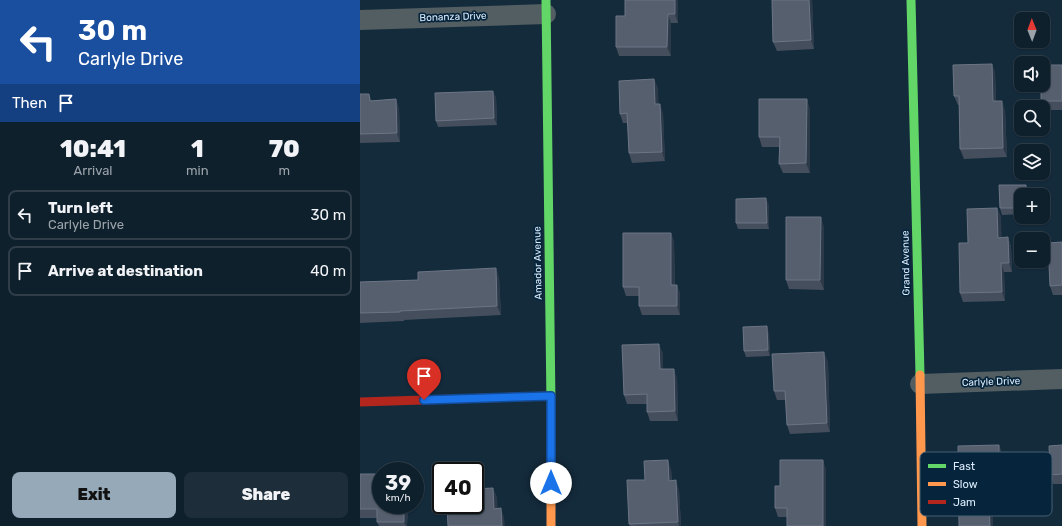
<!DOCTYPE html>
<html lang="en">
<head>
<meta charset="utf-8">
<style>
  :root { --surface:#0f202d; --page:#1d2d39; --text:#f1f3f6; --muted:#9ba3aa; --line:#2f3e49; --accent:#96a9b9 }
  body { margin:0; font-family:Rubik,sans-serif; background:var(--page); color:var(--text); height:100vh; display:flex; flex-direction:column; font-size:15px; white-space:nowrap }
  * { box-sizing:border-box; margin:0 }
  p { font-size:13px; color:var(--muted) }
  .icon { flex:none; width:22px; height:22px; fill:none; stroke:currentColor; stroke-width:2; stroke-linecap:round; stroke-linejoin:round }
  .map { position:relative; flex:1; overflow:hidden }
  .drawer { display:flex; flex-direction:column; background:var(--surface); width:360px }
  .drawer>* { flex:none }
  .guide { background:#1a4fa0; color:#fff; overflow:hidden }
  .needle { width:26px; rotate:359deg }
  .buttons { position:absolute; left:654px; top:12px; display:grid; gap:8px }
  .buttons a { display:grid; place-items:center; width:36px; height:36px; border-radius:8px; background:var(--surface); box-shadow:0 1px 3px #0004,0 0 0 1px var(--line); font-size:20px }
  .speed { position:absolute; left:12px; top:462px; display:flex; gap:8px; font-size:20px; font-weight:700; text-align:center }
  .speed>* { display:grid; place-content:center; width:52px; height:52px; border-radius:50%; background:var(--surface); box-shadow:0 1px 3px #0004,0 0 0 1px var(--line); line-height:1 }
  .speed small { font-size:10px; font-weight:400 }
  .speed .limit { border:2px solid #111; border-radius:6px; background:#fff; color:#111 }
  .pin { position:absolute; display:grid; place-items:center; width:34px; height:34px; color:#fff; margin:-41px -17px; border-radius:50% 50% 50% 0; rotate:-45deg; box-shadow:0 0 4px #0007 }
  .pin .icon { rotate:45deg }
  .me { position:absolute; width:44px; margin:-22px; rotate:0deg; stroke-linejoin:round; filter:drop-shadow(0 0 3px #0008) }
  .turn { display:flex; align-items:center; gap:14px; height:84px; padding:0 12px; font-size:18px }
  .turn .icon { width:52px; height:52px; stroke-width:2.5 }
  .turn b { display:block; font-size:28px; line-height:34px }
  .then { display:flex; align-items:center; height:38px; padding:0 12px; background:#0003; gap:8px; font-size:15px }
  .eta { display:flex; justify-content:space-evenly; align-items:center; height:68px; text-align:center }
  .eta b { font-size:24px; font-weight:800; line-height:28px }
  .button { display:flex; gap:8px; margin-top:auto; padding:8px 12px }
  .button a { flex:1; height:46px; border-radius:8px; background:var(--accent); color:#111; font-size:16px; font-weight:800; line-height:46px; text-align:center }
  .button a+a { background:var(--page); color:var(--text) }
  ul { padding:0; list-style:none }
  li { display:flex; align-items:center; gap:12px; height:50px; margin:0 8px 6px; padding:0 4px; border:2px solid var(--line); border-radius:8px }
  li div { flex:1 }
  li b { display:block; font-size:15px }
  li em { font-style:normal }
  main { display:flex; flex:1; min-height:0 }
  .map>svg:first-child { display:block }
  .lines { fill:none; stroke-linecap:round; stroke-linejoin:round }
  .street { stroke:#525e61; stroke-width:20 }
  .fast { stroke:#63d668; stroke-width:9 }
  .slow { stroke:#ff974d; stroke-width:9 }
  .jam { stroke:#b3261e; stroke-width:9 }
  .wall { fill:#454e5d }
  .shaded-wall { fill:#2b3949 }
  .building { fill:#565f6e; stroke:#6b7585 }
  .route-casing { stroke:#114b97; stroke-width:10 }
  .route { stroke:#1a73e8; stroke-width:7 }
  .labels { text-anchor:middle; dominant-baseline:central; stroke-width:3.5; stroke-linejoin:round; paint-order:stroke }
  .street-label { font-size:10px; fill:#dcedfd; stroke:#06243b }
  .key { fill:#06243b; stroke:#466075; stroke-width:1 }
  .key-label { font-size:11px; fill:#dcedfd }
</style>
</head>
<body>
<main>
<section class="drawer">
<div class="guide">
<div class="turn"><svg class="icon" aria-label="left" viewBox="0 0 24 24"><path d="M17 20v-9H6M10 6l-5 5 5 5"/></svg><div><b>30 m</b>Carlyle Drive</div></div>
<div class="then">Then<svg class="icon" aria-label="arrive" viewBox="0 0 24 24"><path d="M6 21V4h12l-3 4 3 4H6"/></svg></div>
</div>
<div class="eta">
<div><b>10:41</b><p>Arrival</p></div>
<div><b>1</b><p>min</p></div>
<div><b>70</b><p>m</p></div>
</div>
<ul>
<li><svg class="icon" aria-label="left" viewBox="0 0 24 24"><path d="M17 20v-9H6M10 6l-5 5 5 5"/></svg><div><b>Turn left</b><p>Carlyle Drive</p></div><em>30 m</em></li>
<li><svg class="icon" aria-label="arrive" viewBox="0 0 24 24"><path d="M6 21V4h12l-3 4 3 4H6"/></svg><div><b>Arrive at destination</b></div><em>40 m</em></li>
</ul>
<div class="button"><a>Exit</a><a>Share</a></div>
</section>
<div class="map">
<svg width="702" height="526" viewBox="0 0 702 526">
  <rect width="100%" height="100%" fill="#142b3c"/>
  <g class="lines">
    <path class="street" d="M0,20L186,14
      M560,384L702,379"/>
    <path class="fast" d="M186,0L191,405
      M551,0L560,375"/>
    <path class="slow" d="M560,375L562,526
      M191,405V526"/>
    <path class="jam" d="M0,402L191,396"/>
  </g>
  <path class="wall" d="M318,0V23H311V56H259L256,47L265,16Z
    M412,0H452L454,49L417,51L413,42Z
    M632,64L635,73L636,101L645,110L647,157L604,159L600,149L599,105H598L594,96Z
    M702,65V110H684L681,101Z
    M294,79L298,89V104L303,113L305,161L272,163L269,153L268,123H263L260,114Z
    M0,94L12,101L36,99L39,109L40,142L0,143Z
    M136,97L137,125L78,127L76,121Z
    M450,109V173H423L419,164V147H402L399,137Z
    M639,185H666L668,191V195H661V214L642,215L640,208Z
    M409,205V229H378L376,223Z
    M637,208L641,217V238L648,237L651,247L652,272H644L645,301L603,302L600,293Z
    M464,227V290L429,289L426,280Z
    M311,233L314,242L315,285H317L320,294V315H282L279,306V296H266L263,287Z
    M702,242V295H693L690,286Z
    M139,277L141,315L44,320V321L0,323V282Z
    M409,333L410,356L386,357L384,351Z
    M303,353V369L317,378L318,421H290L287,412V404H267L264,395Z
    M468,362L470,432L430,434L427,425L426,400H417L414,391Z
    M639,445L642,454V483H648L652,493V513L633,514V526H599Z
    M702,445V484H693L690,475Z
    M311,469L312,481L319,490L321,526H270L269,524L285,480Z
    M466,469V526H427V517H418L415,508L420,486Z
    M0,474L21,505H48L47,526H19L17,522V518H0Z"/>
  <path class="shaded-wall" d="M315,0H318V23L315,14Z
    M449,0H452L454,49L451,40Z
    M308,14L311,23V56L307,47Z
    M632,64L635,73L636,110L633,101Z
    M294,79L298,89L299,113L295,104Z
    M133,91L136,97L137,125L134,118Z
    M9,94L13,103L10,101Z
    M36,99L39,109L40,142L37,133Z
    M447,99L450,109V173L446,163Z
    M642,101L645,110L647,157L643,148Z
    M300,104L303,113L305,161L302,152Z
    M666,185L668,191V195H666Z
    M406,198L409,205V229L407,223Z
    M637,208L641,217L642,247L638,238Z
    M461,217L464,227V290L460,280Z
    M311,233L314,242L315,294L311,285Z
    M648,237L651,247L652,272L649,263Z
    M641,263L644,272L645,301L642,292Z
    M136,268L139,277L141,315L137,306Z
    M317,285L320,294V315L317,306Z
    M407,326L409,333L410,356L408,350Z
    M299,344L303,353V378L300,369Z
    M464,352L468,362L470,432L467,423Z
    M314,369L317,378L318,421L315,411Z
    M639,445L642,454L643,493L639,484Z
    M308,460L311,469L312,490L309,481Z
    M463,460L466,469V526H463Z
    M316,480L319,490L321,526H319L318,522Z
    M648,483L652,493V513L649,504Z
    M133,488L137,497L138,518L134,509Z
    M44,505H48L47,526H46L44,522Z
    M629,505L633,514V526H630Z
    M141,508L144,517L145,526H142Z"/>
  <path class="building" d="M265,0H315V14H308L307,47H256V16H265Z
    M412,0H449L451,40L413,42Z
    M632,64L633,101H642L643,148L600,149L599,96H594L593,65Z
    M683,65H702V101H681V85H683Z
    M294,79L295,104H300L302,152L269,153L267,113L260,114L259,81Z
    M133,91L134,118L76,121L75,93Z
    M0,94H9L10,101L36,99L37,133L0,134Z
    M399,99H447L446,163L419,164L420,137H399Z
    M639,185H666V195H661V208H640Z
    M406,198L407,223H376V199Z
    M637,208L638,238L648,237L649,263H641L642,292L600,293L599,243H608L607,209Z
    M426,217H461L460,280H426Z
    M263,233H311V285H317V306H279V287H263Z
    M702,242V285L690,286L688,243Z
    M136,268L137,306L40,311V312L0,313V282L58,280V272Z
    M407,326L408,350L384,351L383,327Z
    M299,344L300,369H314L315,411L287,412V394L264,395L262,345Z
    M464,352L467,423L427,425L425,391H414L412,354Z
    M639,445V484L648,483L649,504L629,505L630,526H599L598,446Z
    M702,445V474L690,475L689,446Z
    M308,460L309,481L316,480L318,522L269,524L267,480H285L284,461Z
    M420,460H463V526H427V508H415V486H420Z
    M0,474H21V505H44V522H17V509H0Z
    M133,488L134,509L141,508L142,526H88L87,505H115V489Z"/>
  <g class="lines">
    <defs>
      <path id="route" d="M64,400L191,396V483"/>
    </defs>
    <use href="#route" class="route-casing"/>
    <use href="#route" class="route"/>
  </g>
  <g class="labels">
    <g class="street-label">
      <text transform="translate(93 17) rotate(-2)">Bonanza Drive</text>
      <text transform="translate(178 263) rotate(-91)">Amador Avenue</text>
      <text transform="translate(546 263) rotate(-91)">Grand Avenue</text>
      <text transform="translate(631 382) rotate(-2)">Carlyle Drive</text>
    </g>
  </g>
  <rect x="560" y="452" width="132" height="64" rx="6" class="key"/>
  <rect x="568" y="464" width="18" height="4" fill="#63d668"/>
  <rect x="568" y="482" width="18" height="4" fill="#ff974d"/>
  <rect x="568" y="500" width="18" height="4" fill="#b3261e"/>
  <g class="key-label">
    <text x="593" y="470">Fast</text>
    <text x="593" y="488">Slow</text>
    <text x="593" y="506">Jam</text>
  </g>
</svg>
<div class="buttons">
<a><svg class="needle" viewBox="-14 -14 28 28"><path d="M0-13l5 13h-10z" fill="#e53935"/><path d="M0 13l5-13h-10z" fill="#9ba3aa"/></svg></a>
<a><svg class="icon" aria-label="sound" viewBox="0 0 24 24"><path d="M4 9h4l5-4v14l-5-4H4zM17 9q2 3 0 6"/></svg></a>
<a><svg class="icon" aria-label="search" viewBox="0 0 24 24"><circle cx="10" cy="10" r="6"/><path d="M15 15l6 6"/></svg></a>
<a><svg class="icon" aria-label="layers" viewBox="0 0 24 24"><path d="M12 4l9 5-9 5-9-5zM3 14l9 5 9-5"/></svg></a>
<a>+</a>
<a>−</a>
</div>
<div class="speed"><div>39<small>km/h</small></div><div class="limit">40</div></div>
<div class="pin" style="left:64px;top:400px;background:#d93025"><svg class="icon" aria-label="arrive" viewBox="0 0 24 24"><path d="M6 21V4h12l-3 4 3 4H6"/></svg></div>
<svg class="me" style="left:191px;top:483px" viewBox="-20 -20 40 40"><circle r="19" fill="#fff"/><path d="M0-13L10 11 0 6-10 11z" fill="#1a73e8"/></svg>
</div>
</main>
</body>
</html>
